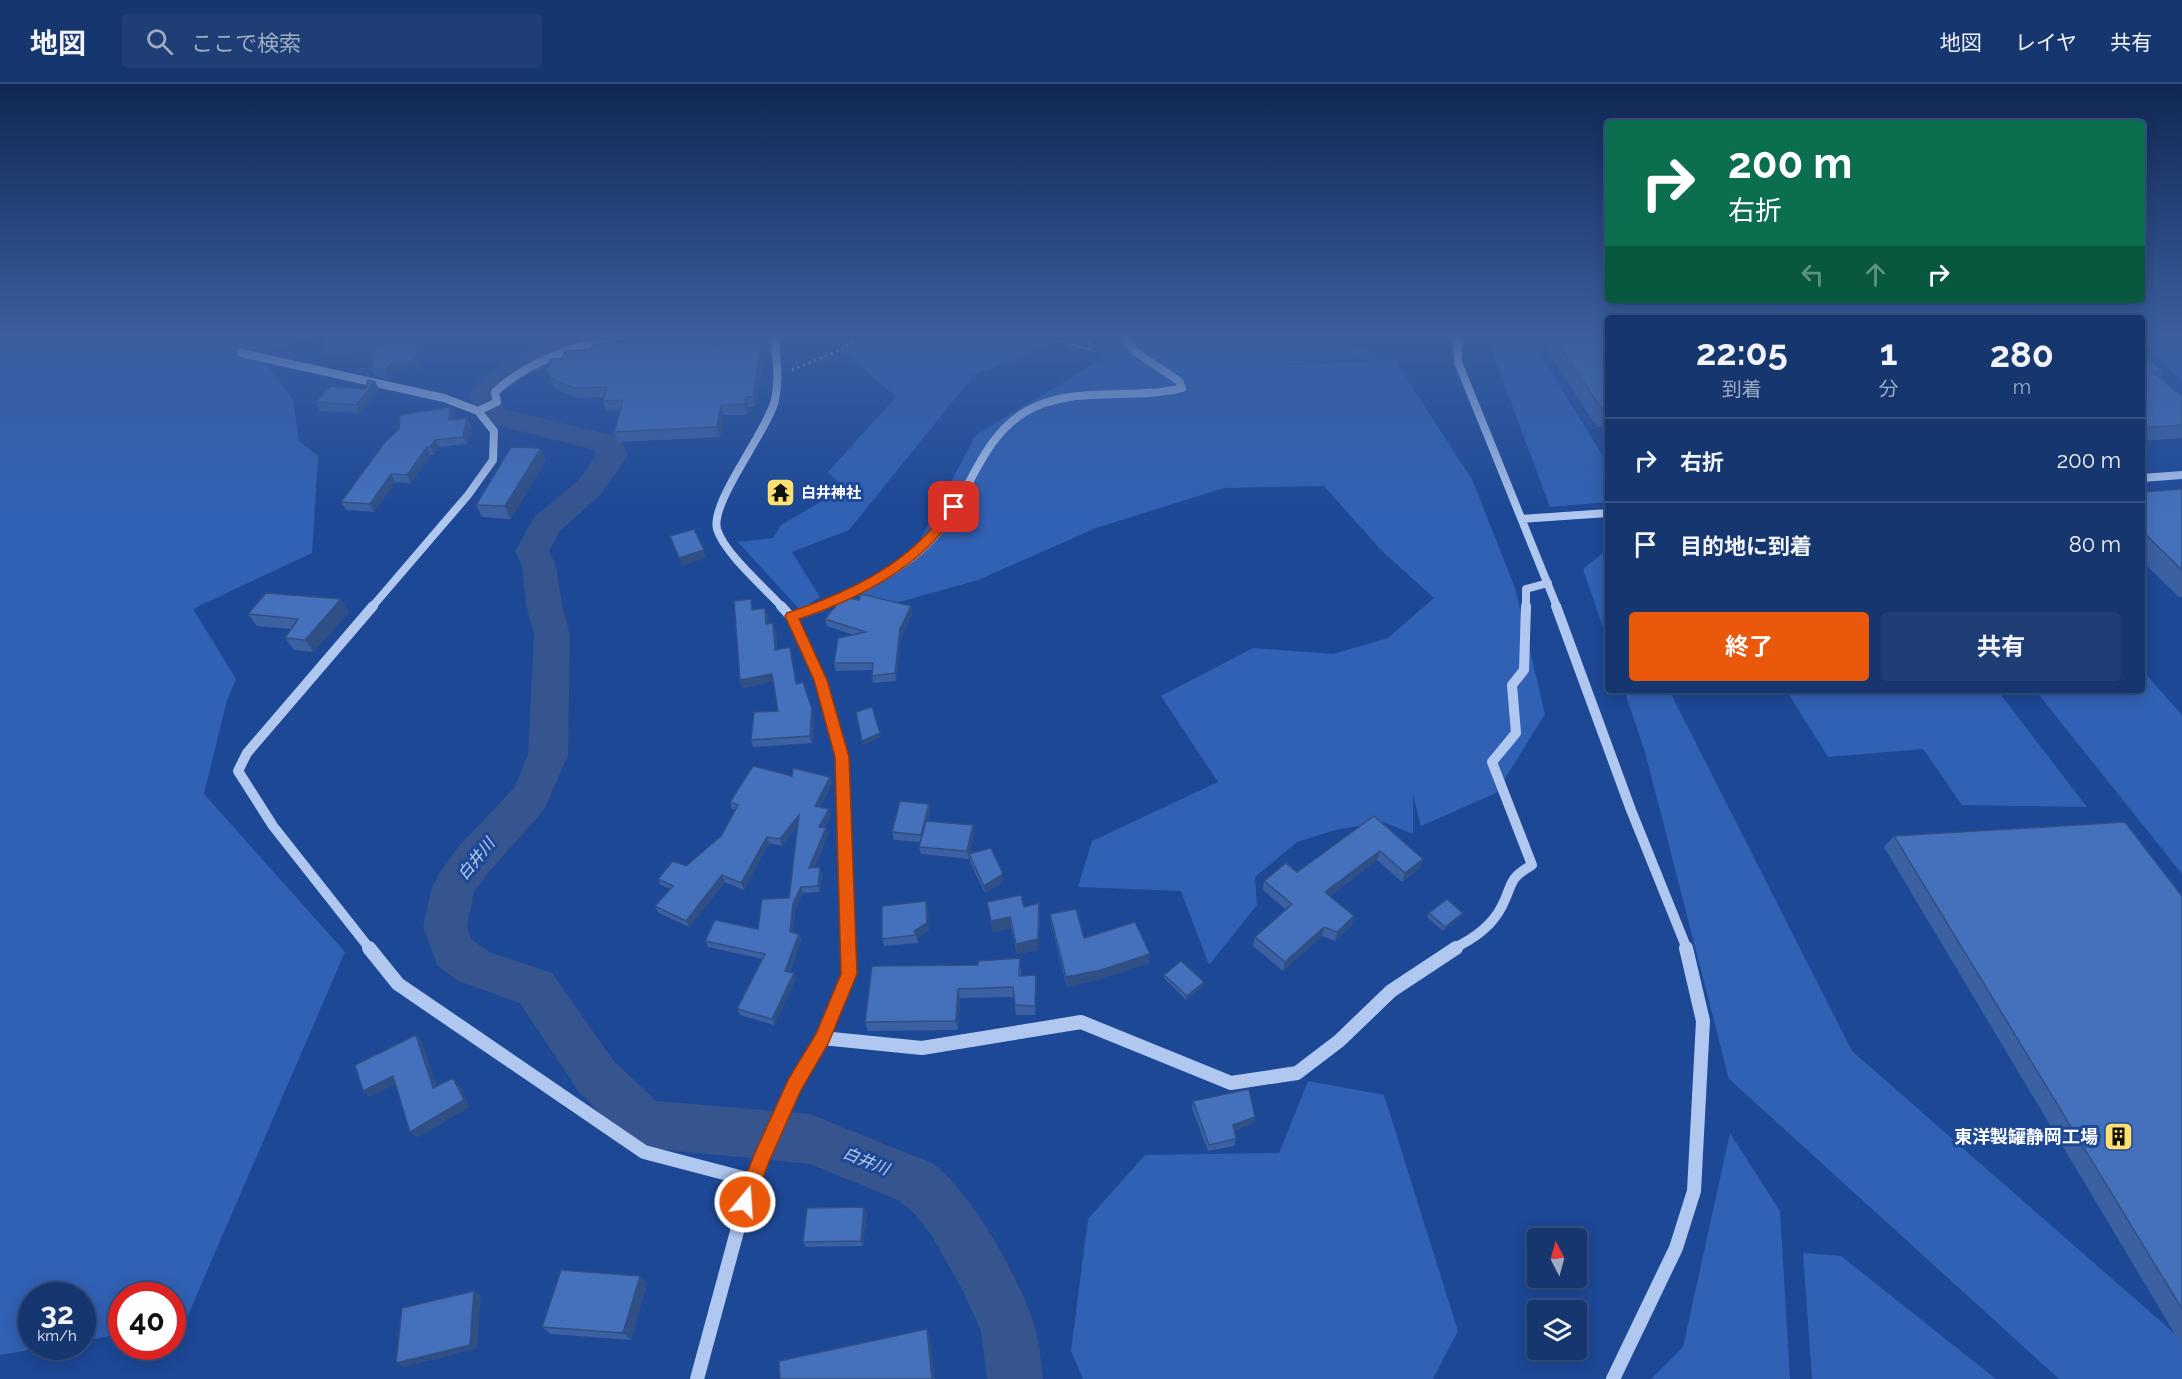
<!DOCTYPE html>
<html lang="ja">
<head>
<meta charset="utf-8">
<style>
  :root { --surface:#163670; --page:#1f3e75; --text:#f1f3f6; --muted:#9eabc3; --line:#355083; --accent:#ea580c }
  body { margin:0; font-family:Raleway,"Noto Sans JP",sans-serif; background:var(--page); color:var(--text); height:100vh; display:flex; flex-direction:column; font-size:22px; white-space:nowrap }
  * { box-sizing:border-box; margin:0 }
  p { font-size:20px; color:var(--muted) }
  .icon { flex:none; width:33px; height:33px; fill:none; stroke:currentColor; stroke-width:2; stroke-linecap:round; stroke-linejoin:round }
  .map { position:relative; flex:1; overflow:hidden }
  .side { position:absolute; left:1605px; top:231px; width:540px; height:378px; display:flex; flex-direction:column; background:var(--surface); border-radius:6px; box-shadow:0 3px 15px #0003,0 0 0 2px var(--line) }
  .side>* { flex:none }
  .hud { position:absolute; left:1605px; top:36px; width:540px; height:183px; border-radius:6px; box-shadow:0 3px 15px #0003,0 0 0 2px var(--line); background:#0b6e4f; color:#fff; overflow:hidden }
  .needle { width:39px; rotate:354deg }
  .controls { position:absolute; left:1527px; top:1144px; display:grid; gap:12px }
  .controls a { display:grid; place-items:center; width:60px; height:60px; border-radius:6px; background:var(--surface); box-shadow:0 3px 15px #0003,0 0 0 2px var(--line); font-size:30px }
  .speed { position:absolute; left:18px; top:1198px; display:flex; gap:12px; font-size:30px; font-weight:700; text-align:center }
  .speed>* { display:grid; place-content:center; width:78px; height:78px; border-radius:50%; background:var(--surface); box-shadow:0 3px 15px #0003,0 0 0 2px var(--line); line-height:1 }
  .speed small { font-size:15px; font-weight:400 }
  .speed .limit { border:9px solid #d22; background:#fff; color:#111 }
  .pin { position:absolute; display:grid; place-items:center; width:51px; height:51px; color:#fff; margin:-26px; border-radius:12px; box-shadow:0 3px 9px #0006 }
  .me { position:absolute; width:66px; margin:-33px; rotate:18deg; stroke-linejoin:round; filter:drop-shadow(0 0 4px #0008) }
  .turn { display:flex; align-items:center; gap:21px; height:126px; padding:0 24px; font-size:27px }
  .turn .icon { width:78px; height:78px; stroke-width:2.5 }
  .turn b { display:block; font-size:42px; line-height:51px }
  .lanes { display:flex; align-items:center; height:57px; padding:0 24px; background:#0003; justify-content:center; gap:30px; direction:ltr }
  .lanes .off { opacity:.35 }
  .eta { display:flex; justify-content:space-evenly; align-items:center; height:102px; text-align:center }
  .eta b { font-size:36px; font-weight:700; line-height:42px }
  .button { display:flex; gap:12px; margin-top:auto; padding:12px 24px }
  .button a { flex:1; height:69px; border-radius:6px; background:var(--accent); color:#fff; font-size:24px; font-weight:700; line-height:69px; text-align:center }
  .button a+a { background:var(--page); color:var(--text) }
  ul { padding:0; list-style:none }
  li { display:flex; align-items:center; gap:18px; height:84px; padding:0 24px; border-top:2px solid var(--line) }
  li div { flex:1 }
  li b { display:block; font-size:22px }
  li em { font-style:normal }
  header { display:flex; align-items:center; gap:36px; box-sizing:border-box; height:84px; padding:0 30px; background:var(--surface); border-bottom:2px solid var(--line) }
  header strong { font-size:28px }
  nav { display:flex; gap:33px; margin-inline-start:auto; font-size:21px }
  .search { width:420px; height:54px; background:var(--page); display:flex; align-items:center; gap:15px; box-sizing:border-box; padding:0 21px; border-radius:6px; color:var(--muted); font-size:22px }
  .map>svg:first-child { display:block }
  .green { fill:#3161b4 }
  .water { fill:#36548e; stroke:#a4c2f1; stroke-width:1.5 }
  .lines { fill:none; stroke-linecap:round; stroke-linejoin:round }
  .river { fill:#36548e; fill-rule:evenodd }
  .path { stroke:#b0c8ef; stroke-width:3; stroke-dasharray:2 4; stroke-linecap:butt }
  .minor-far2 { stroke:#b0c8ef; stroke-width:8 }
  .minor-far1 { stroke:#b0c8ef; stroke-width:10 }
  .minor { stroke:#b0c8ef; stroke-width:14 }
  .wall { fill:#3b61a2 }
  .shaded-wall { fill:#304f84 }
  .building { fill:#4571bc; stroke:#304f84; stroke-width:1.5 }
  .route { fill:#ea580c; stroke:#983908; stroke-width:1.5 }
  .labels { text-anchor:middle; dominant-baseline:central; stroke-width:6; stroke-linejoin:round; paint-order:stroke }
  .poi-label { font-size:15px; font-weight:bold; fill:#fff; stroke:#1d4896; text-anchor:start }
  .water-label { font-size:16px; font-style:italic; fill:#bdd2f6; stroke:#1d4896 }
  .near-poi-label { font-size:18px; font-weight:bold; fill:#fff; stroke:#1d4896; text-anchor:end }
</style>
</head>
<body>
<header>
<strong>地図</strong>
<div class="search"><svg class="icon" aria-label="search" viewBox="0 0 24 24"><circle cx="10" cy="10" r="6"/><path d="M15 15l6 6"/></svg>ここで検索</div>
<nav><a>地図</a><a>レイヤ</a><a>共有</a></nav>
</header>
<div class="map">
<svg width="2182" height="1295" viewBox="0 0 2182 1295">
  <rect width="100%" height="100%" fill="#1d4896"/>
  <path class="green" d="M0,251H313L260,273L293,315L299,357L318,372L312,469L193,525L236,595L227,616L204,710L345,868L185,1238L173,1241L172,1212H122L121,1250L83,1257L82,1212H32V1263H46L0,1271Z
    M855,251H1316L1386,273L1254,282L1395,277L1472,395L1515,504L1545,630L1496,709L1421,742L1413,711V750L1383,738L1335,746L1297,758L1255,793L1257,821L1209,881L1181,807L1078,803L1092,757L1218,698L1161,612L1253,564L1333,570L1388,554L1434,514L1381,466L1324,402L1224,404L1096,444L978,496L885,522L853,510L891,487L921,454L976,351L1105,273L1068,254L974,291L849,446L792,468L820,513L800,526L738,458L773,454L781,441L822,417L839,399L828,388L896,313L841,265Z
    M1486,251H1528L1603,372H1608V418L1550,423Z
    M2162,251H2182V298L2146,259Z
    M1603,469L1608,479V558L1583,485Z
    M2142,586L2182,631V790L2035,606H2142Z
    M1624,606H1669L1852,967L2182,1256V1295H2059L1729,995L1645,668Z
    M1786,606H1997L2087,723L1962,721L1923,665L1828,673Z
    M1308,997L1384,1011L1458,1247L1433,1295H1083L1071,1267L1088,1135L1145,1071L1279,1069Z
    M1730,1049L1780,1127L1790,1295H1651L1683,1263Z
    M1803,1169L1841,1172L1996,1295H1812Z"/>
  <path class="water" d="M1055,251H1087L1091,266L1053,255Z"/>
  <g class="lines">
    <path class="river" d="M579,251H630L626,257C579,269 536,279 499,312L504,325L620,353L628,372L600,411L560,447L549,467L556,482L562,522L570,550L568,671L544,726L488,789L474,808L467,842L471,855L489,868L552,889L613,976L656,1017L810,1030L934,1080C973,1111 1021,1196 1035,1244C1040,1260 1041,1279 1043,1295H987L981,1247L963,1207L932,1152L915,1130L898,1116L810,1080L645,1064L627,1057L579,1008L520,919L458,897L437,881L423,842L432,803L439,790L458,763L514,704L528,671L534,550L526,522L522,482L515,467L535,432L578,397L596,372L595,366L480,337L468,310C492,275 540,261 579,251Z"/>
    <path class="path" d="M792,286L836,268L864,251"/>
    <path class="minor-far2" d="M774,251C776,272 780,294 775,316C768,346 710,418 717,445C724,469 765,504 782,523
      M1457,251L1458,278L1557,523
      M241,269L444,314L478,327L494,347L493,376L468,411L372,523
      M478,327L497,318L495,308C532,274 575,264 622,251
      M2142,394L2182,391
      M1522,435L1608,429
      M818,523C863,505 913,482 943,442C971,405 983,353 1025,328C1071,300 1132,317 1182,304L1179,297L1137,269L1121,251
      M1526,523V505L1548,499"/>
    <path class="minor-far1" d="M781,522L791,533L821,596L842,673L848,865
      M1556,522L1631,726L1687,865
      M791,533L822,522
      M370,865L273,742L238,687L247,669L373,522
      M1452,865C1472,856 1492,842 1502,822C1514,798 1507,796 1532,781L1492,678L1516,649L1512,601L1524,586L1526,522"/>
    <path class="minor" d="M369,864L398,900L644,1068L751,1096
      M822,954L922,964L1081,938L1231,999L1297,989L1339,957L1391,907L1456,864
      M697,1295L751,1096L795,1000L822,954L849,890L848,864
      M1613,1295L1676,1164L1694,1107L1703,937L1686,864"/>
  </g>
  <path class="wall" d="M329,251H425L418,285L396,288L389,295L375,292L371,284L374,270L325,269L320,261Z
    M622,251H705L714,260L765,267L755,323H748L747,331H724L720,353L618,358L614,348L620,326L606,327L603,317L604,313L578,314L554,304L550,294L562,275L591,266L625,258Z
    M1537,251H1608V343H1597Z
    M2142,270L2164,288L2160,293L2182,312V354L2142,357Z
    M380,306L360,329L320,327L316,318Z
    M450,323L454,330L453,336L467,334L471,342L467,360L439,363L434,371H431L411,399L395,398L374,428L346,426L341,418Z
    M546,376L511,435L482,433L476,421Z
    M2182,405V513H2179L2142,477V408Z
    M859,516L911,522L912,530L901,553L896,597L873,599L872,592V586L836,587L834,579L853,551L827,542L825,535Z
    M753,523V526L768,531V540L773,539L776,547L777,566L792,571L797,600L814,633L812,659L753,663L751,656L778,627L774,597L742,604L740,596Z
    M349,528L313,568L294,566L285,554L291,545L257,542L248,530Z
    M792,692L830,693L832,700L820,723L829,725L831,731L824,744H826L828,751L814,784L822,790L820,808L803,809L795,826L793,849L799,850L801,856L790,888L796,895L774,941L740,931L737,925L763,875L708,863L705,857L758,845L789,814L798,742L782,762L769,759L744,806L725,798L689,843L659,829L655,822L670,805L661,801L658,795L686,782L721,752L735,726L732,725L730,718Z
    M929,720L930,727L928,737L973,741L974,749L969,770L1003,790V798L985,809L970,778L969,771V775L921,770L919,763L921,758L894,756L892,748Z
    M1374,732L1420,784L1402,798L1377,776L1330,812L1352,841L1335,857L1322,852L1283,887L1253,862L1255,853L1286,826L1263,806L1264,797L1297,788Z
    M1894,752L2182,812V1262L1884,763Z
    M987,818L1024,823L1040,830L1038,866L1017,870L1011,844L993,848Z
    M928,825L929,846L917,854L918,859L884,862L882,855Z
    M1429,829H1463L1461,832L1443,847L1427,833Z
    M1050,830L1084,854L1149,879L1101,895L1067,903L1051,840Z
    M872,882L1021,884V892L1037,901L1035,931H1016L1014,913L960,914L958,946L868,947L865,938Z
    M1164,891L1204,898L1203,902L1186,916L1164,894Z
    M1193,1017L1255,1033L1254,1039L1234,1047L1236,1055L1234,1062L1208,1067L1192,1024Z
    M864,1123L867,1129L863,1162L806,1163L803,1158Z
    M640,1192L647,1199L631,1256L551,1250L542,1243Z"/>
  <path class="shaded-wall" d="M420,251H425L418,285L396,288L389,295L385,287Z
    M762,257L765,267L755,323L753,313Z
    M375,298L380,306L360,329L356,321Z
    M746,313L748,323L747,331L744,320Z
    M721,321L724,331L720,353L717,343Z
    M450,323L454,330L453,344L449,336Z
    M467,334L471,342L467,360L463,353Z
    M435,356L439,363L434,371L430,363Z
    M427,363L431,371L411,399L407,391Z
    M541,364L546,376L511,435L505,422Z
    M391,390L395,398L374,428L370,420Z
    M704,466L706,474L682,482L679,474Z
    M341,515L349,528L313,568L305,556Z
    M911,522L912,530L901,553L896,597L895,589L900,545Z
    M765,524L768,531L769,548L766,540Z
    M773,539L776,547L777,574L775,566Z
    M790,563L792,571L798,608L796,600Z
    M772,590L775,597L742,604L740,596Z
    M812,625L814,633L812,659L810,652Z
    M880,649L881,653L863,661L862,657Z
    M830,693L832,700L817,729L815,722Z
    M929,720L930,727L923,758L921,751Z
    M829,725L831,731L821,750L819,743Z
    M799,731L801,738L782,762L780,755Z
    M973,741L974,749L969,775L967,767Z
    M826,744L828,751L811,791L809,784Z
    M767,753L769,759L744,806L741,799Z
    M1380,767L1377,776L1323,817L1325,808Z
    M1423,775L1420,784L1402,798L1405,789Z
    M820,783L822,790L820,808L818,802Z
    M1003,790V798L985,809L984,802Z
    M722,791L725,798L689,843L686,837Z
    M801,803L803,809L795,826L792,855L790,848L793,820Z
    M926,817L928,825L929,846L917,854L914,847Z
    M1039,819L1040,830L1038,866L1017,870L1016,860Z
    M1463,829L1461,832L1443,847L1445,843Z
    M1354,832L1352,841L1335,857L1337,848Z
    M1010,833L1011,844L993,848L991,837Z
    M1324,843L1322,852L1283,887L1285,878Z
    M799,850L801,856L788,893L785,887Z
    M1150,870L1149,879L1101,895L1067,903L1066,893Z
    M794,889L796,895L774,941L772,935Z
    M1036,891L1037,901L1035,931V922Z
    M1204,898L1203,902L1186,916L1187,912Z
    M958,905L960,914L958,946L956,937Z
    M416,951L422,958L440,1011L433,1004Z
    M393,992L400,998L370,1013L363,1007Z
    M453,994L459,1000L470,1023L417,1054L410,1048Z
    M1255,1033L1254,1039L1232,1048L1233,1041Z
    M864,1123L867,1129L863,1162L861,1157Z
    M640,1192L647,1199L631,1256L623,1249Z
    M474,1207L481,1211L477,1265L404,1283L396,1279Z
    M927,1245L930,1254L935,1295H932Z"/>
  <path class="building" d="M329,251H420L414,277L391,279L385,287L371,284L376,262L320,261Z
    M624,251H705L714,260L762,257L753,313H746L744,320L721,321L717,343L614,348L623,316L603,317L607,303L574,304L550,294L547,286L551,275H562L565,267L591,266L593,260L629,258Z
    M1552,251H1608V327H1603Z
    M2142,270L2164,288L2154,289L2182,312V341L2142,344Z
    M368,296L375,298L356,321L316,318L330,302L366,305Z
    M450,323L449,336L467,334L463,353L435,356L430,363H427L407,391L391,390L370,420L341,418L385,358L399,345L400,331Z
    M511,363L541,364L505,422L476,421Z
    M2182,405V486L2142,447V408Z
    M694,445L704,466L679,474L670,452Z
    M266,509L341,515L305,556L285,554L298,535L248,530Z
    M861,510L911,522L900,545L895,589L872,592L873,579H834L838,554L866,548L825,535L843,513L859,516Z
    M751,515L752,526L765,524L766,540L773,539L775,566L790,563L796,600L803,598L812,625L810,652L751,656L754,628L778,627L772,590L740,596L734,517Z
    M872,623L880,649L862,657L856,628Z
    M753,682L792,692L793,684L830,693L815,722L829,725L819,743L826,744L809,784L820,783L818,802L801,803L793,820L790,848L799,850L785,887L794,889L772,935L737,925L765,870L705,857L715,836L758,845L762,815L789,814L799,731L780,755L767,753L741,799L722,791L686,837L655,822L673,802L658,795L673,777L686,782L721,752L738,721L730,718Z
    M900,717L929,720L921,751L892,748Z
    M1374,732L1423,775L1405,789L1380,767L1325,808L1354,832L1337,848L1324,843L1285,878L1255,853L1292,820L1264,797L1286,779L1297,788Z
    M926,737L973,741L967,767L919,763Z
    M2125,738L2182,812V1225L1894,752Z
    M991,764L1003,790L984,802L969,770Z
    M1021,811L1024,823L1039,819L1038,855L1016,860L1010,833L991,837L987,818Z
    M1447,815L1463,829L1445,843L1429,829Z
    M926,817L927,839L914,847L916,851L882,855V822Z
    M1076,825L1084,854L1135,838L1150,870L1101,886L1066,893L1050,830Z
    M1020,874L1019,892L1036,891L1035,922L1015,921L1013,903L958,905L956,937L865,938L872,882L978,881V877Z
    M1181,877L1204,898L1187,912L1164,891Z
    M416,951L433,1004L453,994L464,1016L410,1048L393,992L363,1007L355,981Z
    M1249,1005L1255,1033L1233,1041L1236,1055L1209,1061L1193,1017Z
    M864,1123L861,1157L803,1158L807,1124Z
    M561,1186L640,1192L623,1249L542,1243Z
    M474,1207L470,1261L396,1279L402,1224Z
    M927,1245L932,1295H780L779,1277Z"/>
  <linearGradient id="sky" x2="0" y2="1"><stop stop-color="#102852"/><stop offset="0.58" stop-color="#3a5ea0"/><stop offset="1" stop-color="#3a5ea0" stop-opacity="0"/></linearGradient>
  <rect width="2182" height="433" fill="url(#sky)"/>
  <path class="route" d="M954,419L960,423C926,481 861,514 799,535L827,596L849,673L857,890L828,960L801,1006L768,1080L751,1125L745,1127L739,1125L736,1118L754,1071L789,994L816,950L841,890L835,673L814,596L785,532L787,529C850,508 914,478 950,420Z"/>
  <defs>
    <symbol id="temple-square" viewBox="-11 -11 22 22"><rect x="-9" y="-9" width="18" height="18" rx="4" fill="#fee06f" stroke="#1d4896"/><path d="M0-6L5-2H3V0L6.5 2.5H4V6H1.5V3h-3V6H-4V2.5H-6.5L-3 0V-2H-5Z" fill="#111"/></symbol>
    <symbol id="building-square" viewBox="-11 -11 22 22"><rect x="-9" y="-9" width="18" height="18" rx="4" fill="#fee06f" stroke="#1d4896"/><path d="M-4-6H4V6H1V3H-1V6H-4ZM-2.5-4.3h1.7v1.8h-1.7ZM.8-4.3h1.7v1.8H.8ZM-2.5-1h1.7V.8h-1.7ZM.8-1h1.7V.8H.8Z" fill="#111"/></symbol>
  </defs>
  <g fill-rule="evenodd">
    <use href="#temple-square" x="764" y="392" width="33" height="33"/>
    <use href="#building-square" x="2102" y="1036" width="33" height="33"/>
  </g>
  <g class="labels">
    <g class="poi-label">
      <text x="801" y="409">白井神社</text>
    </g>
    <g class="water-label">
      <text transform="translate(476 775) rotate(-51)">白井川</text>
      <text transform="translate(866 1077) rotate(22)">白井川</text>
    </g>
    <g class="near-poi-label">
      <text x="2098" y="1052">東洋製罐静岡工場</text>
    </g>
  </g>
</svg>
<div class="controls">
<a><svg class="needle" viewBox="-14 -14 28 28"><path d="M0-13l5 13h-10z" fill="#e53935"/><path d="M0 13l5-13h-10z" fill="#9eabc3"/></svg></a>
<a><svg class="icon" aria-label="layers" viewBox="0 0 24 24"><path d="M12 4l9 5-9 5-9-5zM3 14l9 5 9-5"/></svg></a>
</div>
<div class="speed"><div>32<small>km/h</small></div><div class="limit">40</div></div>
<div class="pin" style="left:954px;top:423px;background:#d93025"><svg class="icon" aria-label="arrive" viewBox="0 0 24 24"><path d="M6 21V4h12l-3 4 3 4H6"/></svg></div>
<svg class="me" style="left:745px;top:1118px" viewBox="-20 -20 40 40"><circle r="17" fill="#ea580c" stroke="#fff" stroke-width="3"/><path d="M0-11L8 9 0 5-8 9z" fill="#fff"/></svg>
<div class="hud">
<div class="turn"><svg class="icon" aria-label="right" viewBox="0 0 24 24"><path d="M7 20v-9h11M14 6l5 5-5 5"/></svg><div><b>200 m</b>右折</div></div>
<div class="lanes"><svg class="icon off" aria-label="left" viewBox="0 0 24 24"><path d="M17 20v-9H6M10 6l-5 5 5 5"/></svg><svg class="icon off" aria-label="ahead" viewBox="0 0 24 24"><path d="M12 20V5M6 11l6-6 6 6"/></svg><svg class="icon" aria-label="right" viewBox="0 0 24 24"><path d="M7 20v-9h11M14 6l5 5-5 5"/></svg></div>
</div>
<section class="side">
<div class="eta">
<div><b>22:05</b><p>到着</p></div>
<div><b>1</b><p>分</p></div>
<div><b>280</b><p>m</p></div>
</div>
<ul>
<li><svg class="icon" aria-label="right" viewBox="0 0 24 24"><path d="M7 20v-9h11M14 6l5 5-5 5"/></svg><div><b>右折</b></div><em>200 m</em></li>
<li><svg class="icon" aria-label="arrive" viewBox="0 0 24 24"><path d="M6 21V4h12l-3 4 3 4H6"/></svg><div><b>目的地に到着</b></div><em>80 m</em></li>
</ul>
<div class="button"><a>終了</a><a>共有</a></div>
</section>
</div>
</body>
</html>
